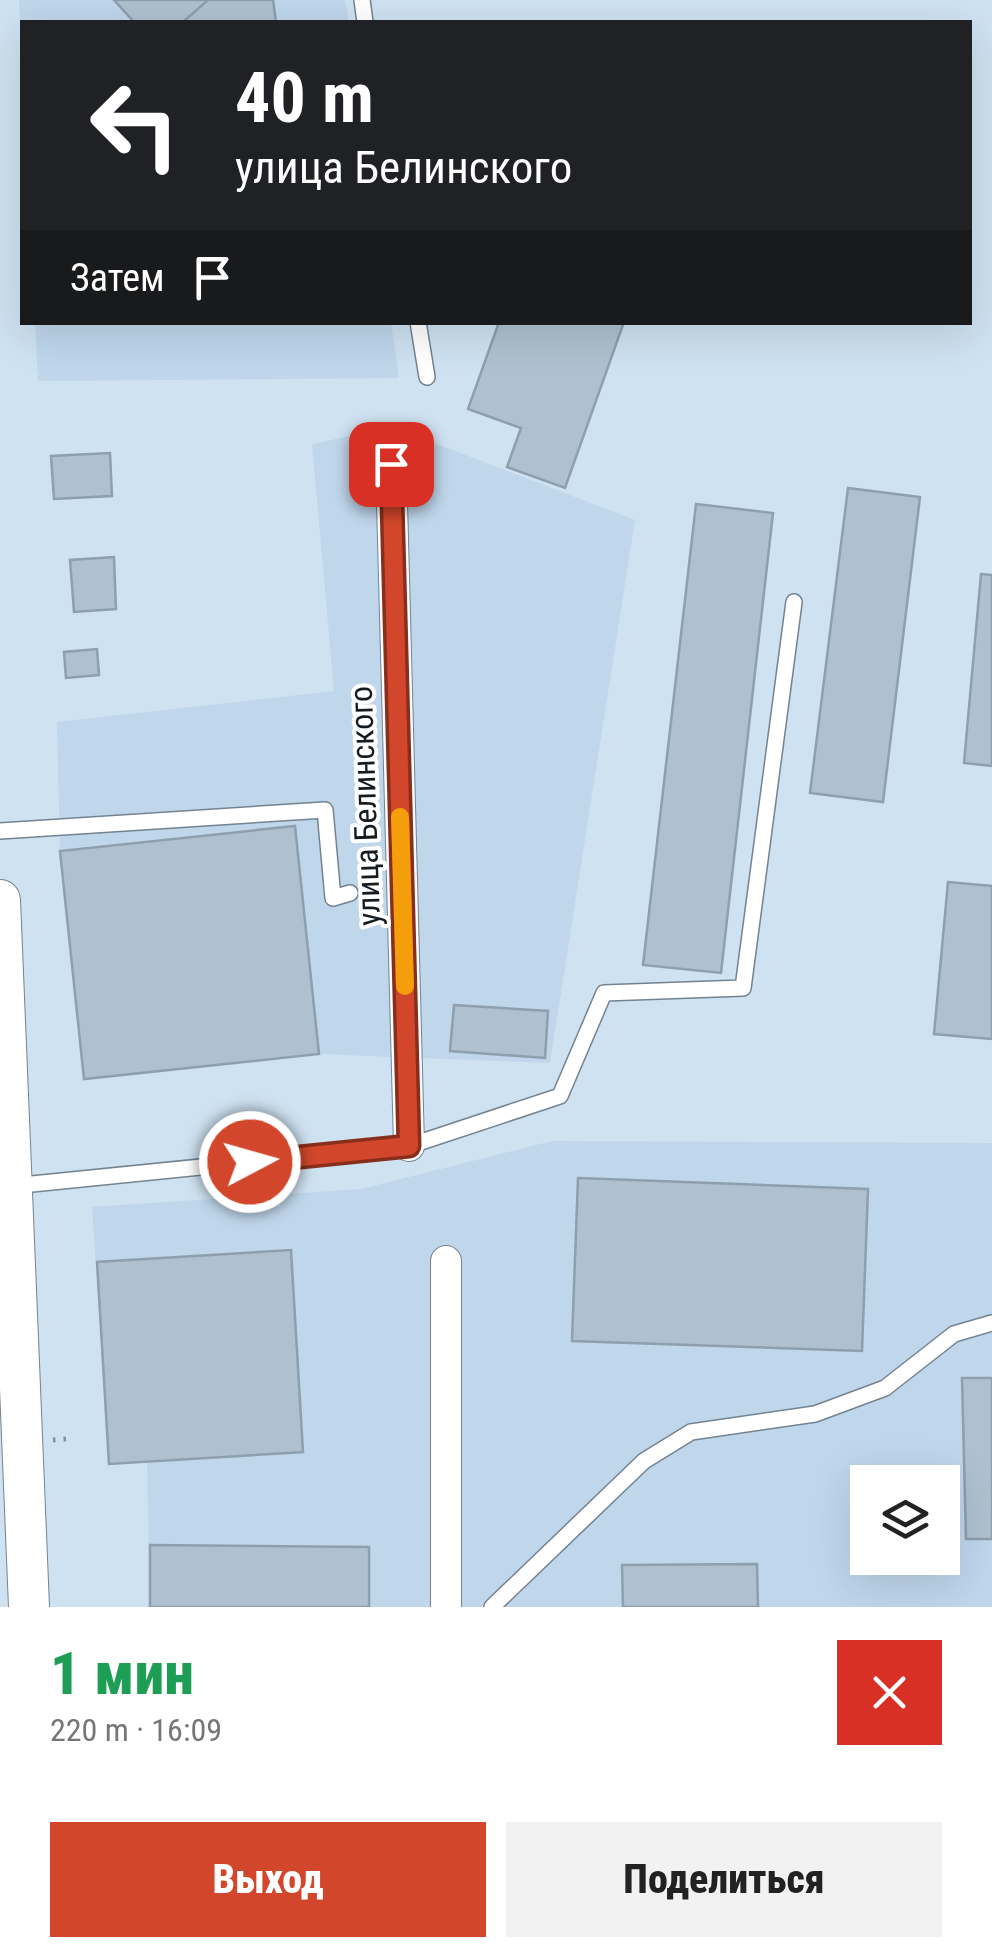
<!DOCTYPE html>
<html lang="ru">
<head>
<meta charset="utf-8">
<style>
  :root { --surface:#fff; --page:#f2f2f2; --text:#222; --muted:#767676; --accent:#d2472b }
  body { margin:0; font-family:"Roboto Condensed",sans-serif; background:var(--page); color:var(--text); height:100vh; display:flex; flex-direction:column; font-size:38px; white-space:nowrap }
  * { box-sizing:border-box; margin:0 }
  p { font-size:32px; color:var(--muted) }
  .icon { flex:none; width:55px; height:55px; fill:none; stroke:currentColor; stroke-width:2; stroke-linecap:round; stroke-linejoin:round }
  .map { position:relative; height:1607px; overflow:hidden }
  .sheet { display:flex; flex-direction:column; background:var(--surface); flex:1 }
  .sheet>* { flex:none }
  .banner { position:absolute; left:20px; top:20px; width:952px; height:305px; border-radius:0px; box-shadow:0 10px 40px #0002; background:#202124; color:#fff; overflow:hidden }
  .controls { position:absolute; left:850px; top:1465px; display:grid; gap:20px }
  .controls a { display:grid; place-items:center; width:110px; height:110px; border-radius:0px; background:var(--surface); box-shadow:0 10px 40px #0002; font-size:50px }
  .pin { position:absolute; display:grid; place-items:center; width:85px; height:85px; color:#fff; margin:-42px; border-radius:20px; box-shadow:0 5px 15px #0006 }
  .me { position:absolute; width:110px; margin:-55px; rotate:84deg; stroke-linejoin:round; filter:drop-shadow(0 0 8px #0008) }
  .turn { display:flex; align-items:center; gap:35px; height:210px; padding:0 50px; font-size:45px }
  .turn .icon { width:130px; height:130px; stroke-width:2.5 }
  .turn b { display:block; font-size:70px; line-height:85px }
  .then { display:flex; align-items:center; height:95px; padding:0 50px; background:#0003; gap:20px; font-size:38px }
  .round { display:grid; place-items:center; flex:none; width:105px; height:105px; border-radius:0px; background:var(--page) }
  .overview { display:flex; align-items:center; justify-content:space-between; height:170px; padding:0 50px }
  h1 { font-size:60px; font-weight:800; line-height:75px; color:#1e9e55 }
  .action { display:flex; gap:20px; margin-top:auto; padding:20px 50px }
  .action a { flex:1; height:115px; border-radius:0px; background:var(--accent); color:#fff; font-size:40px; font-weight:800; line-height:115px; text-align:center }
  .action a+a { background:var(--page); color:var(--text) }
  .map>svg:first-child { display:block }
  .built { fill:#bfd6eb; fill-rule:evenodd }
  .building { fill:#afc1d0; stroke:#8e9fad; stroke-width:2.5 }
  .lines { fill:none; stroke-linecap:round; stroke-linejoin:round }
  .lane-casing { stroke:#738391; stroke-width:18 }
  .street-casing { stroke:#738391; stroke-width:32 }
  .secondary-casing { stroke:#738391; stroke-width:42 }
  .path { stroke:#83919b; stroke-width:5; stroke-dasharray:2.5 8; stroke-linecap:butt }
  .lane { stroke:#fff; stroke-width:15 }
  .street { stroke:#fff; stroke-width:30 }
  .secondary { stroke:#fff; stroke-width:40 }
  .route-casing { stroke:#882e1c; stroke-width:25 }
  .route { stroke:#d2472b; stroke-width:18 }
  .slow { stroke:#f59e0b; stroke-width:18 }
  .labels { text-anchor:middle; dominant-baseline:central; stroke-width:8; stroke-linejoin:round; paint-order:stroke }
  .street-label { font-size:32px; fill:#151c21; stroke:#fff }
</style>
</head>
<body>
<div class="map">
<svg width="992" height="1607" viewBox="0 0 992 1607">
  <rect width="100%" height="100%" fill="#cfe2f1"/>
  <path class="built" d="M19,0H345L349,22H22V71Z
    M35,323H391L399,378L38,381Z
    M393,427L635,520L550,1063L319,1054L295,826L60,851L57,722L334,691L312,444Z
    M552,1141L992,1143V1607H150L147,1462L109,1464L92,1207L361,1189ZM868,1482H942V1558H868Z"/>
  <path class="building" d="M114,0H208L183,22H134Z
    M208,0H273L276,22H183Z
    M499,322H624L565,488L507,467L521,428L468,409Z
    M110,453L112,496L54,499L51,456Z
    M848,488L920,497L883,802L810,793Z
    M696,504L773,513L721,973L643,965Z
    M114,557L116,609L74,612L70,560Z
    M981,574L992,575V766L964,763Z
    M97,649L99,675L66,678L64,652Z
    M295,826L319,1054L84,1079L60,851Z
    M948,882L992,886V1039L934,1034Z
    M454,1005L548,1011L545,1058L450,1051Z
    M578,1178L868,1189L862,1351L572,1341Z
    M291,1250L303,1452L109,1464L97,1262Z
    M962,1378H992V1539H966Z
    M150,1545L369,1547V1607H150Z
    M757,1564L758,1607H623L622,1565Z"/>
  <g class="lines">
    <defs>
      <path id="lane" d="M362,0L365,22
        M418,322L427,377
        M0,831L325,810L333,898L350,893
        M12,1186L409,1146L560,1096L604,993L743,988L794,602
        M492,1607L644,1461L691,1432L815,1414L885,1388L954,1334L992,1323"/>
      <path id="street" d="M391,464L409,1146
        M446,1607V1261"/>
      <path id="secondary" d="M0,900L29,1607"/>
    </defs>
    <use href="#lane" class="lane-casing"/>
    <use href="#street" class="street-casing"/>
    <use href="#secondary" class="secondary-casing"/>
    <path class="path" d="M53,1440L66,1439"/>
    <use href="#lane" class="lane"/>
    <use href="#street" class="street"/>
    <use href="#secondary" class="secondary"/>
  </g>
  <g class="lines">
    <defs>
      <path id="route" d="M250,1162L409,1146L391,464"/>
    </defs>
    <use href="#route" class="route-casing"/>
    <use href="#route" class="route"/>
    <path class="slow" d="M400,817L405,986"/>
  </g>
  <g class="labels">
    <g class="street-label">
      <text transform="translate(365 806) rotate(-92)">улица Белинского</text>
    </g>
  </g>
</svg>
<div class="controls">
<a><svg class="icon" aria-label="layers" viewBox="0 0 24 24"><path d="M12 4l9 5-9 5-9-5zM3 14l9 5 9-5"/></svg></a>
</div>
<div class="pin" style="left:391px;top:464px;background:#d93025"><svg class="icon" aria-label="arrive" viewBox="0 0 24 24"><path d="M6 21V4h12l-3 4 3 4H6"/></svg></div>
<svg class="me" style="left:250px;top:1162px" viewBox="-20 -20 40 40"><circle r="17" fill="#d2472b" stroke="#fff" stroke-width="3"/><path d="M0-11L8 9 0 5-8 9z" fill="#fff"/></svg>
<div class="banner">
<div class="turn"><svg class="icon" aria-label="left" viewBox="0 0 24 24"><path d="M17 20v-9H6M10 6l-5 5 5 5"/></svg><div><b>40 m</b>улица Белинского</div></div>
<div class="then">Затем<svg class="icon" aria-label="arrive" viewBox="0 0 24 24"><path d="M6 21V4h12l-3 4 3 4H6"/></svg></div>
</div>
</div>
<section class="sheet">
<div class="overview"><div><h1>1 мин</h1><p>220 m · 16:09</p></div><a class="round" style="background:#d93025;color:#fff"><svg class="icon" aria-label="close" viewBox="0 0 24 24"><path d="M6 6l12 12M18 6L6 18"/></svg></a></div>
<div class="action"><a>Выход</a><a>Поделиться</a></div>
</section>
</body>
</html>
